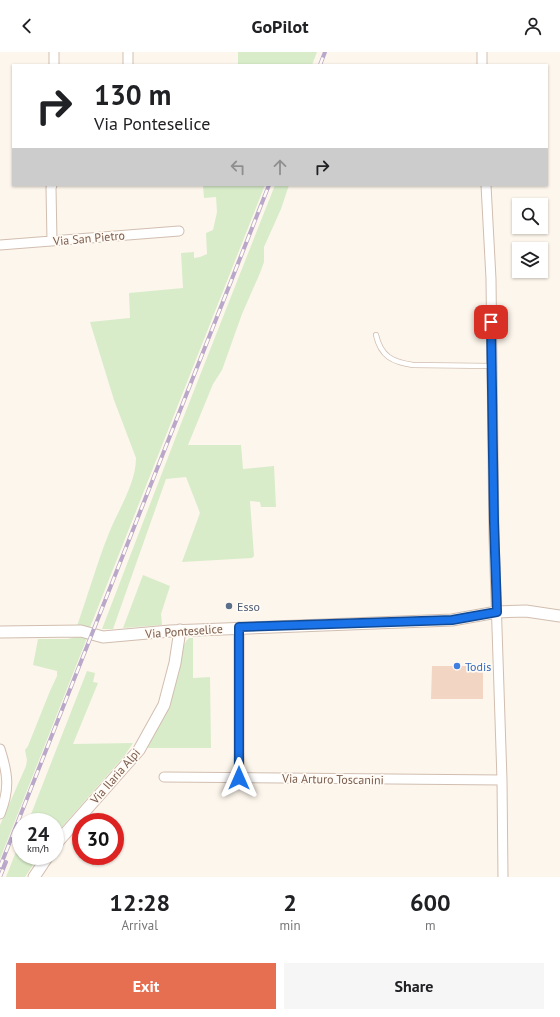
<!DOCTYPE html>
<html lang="en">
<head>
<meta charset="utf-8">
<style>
  :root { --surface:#fff; --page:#f6f6f6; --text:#202124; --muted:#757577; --accent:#e76f51 }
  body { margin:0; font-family:"PT Sans",sans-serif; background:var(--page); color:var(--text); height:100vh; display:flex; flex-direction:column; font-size:15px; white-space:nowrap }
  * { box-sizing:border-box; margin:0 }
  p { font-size:13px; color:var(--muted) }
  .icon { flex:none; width:22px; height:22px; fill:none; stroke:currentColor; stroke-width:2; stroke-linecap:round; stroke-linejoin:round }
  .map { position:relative; height:825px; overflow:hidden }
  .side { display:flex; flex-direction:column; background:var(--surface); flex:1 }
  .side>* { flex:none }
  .hud { position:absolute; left:12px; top:12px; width:536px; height:122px; border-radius:0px; box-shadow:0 1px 3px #0004; background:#fff; color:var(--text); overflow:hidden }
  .fabs { position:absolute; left:512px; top:146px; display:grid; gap:8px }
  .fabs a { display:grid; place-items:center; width:36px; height:36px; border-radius:0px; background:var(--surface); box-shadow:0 1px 3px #0004; font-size:20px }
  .speed { position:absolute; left:12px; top:761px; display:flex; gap:8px; font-size:20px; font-weight:700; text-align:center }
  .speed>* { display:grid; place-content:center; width:52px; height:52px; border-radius:50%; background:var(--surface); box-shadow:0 1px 3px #0004; line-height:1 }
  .speed small { font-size:10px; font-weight:400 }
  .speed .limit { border:6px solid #d22; background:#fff; color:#111 }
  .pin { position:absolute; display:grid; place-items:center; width:34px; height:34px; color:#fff; margin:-17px; border-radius:8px; box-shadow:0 2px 6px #0006 }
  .me { position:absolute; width:44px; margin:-22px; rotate:0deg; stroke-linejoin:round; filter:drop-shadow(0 0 3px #0008) }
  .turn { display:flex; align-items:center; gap:14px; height:84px; padding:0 16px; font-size:18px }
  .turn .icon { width:52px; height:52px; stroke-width:2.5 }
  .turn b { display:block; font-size:28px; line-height:34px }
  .lanes { display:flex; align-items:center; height:38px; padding:0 16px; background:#0003; justify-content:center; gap:20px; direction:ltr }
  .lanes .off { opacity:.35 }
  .eta { display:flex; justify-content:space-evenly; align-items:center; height:68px; text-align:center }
  .eta b { font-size:24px; font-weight:600; line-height:28px }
  .action { display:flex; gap:8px; margin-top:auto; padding:8px 16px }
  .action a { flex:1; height:46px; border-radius:0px; background:var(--accent); color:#fff; font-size:16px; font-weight:600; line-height:46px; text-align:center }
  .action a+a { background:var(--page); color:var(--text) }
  header { display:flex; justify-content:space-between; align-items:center; height:52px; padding:0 16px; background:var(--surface); font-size:18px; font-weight:600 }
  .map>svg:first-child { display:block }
  .green { fill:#d8ecc9 }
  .building { fill:#f3d5c3 }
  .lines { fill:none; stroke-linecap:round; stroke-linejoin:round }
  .service-casing { stroke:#d1beb0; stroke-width:6 }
  .minor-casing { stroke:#d1beb0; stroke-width:11 }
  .tertiary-casing { stroke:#d1beb0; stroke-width:13 }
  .service { stroke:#fff; stroke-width:4.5 }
  .minor { stroke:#fff; stroke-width:9 }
  .tertiary { stroke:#fff; stroke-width:11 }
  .rail-casing { stroke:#b9a8c9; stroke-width:4 }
  .rail { stroke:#fffaf3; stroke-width:2.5; stroke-dasharray:8; stroke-linecap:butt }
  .route-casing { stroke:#114b97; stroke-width:10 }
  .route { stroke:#1a73e8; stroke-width:7 }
  .service-dot { fill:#5c6f8a; stroke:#fffaf3; stroke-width:1.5 }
  .shop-dot { fill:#3f7fe0; stroke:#fffaf3; stroke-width:1.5 }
  .labels { text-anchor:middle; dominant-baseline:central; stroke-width:3.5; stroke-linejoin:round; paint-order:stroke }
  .street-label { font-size:12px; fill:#7a5c4d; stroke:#fffaf3 }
  .service-label { font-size:12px; fill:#4e5e75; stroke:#fffaf3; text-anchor:start }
  .shop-label { font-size:12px; fill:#366cbe; stroke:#fffaf3; text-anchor:start }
</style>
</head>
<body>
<header><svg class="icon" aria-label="back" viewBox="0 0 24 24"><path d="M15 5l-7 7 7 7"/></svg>GoPilot<svg class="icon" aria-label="person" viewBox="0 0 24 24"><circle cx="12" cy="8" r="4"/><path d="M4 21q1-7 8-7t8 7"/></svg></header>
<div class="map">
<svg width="560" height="825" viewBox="0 0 560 825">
  <rect width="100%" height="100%" fill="#fdf6ec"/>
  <path class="green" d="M238,0H317L312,13H238Z
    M203,133H265L89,578L77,574C88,543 97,511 109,481C118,458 136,432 136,406L114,348L90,270L130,266L129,241L183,236L181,201L194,200V206L200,205L207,202L206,181L213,178L217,160L216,145L204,146Z
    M275,133H289L281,157L264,195V210L260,221L242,262L222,318L213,332L188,393H241L243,417L274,414L276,455H261L260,450L250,449L254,504L252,506L182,510L200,461L186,425L166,427L113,577H102L182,369Z
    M143,523L170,534L161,562L162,573L123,576Z
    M75,585H82L87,586L0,807V773L26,714L27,708L25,698L28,694L50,639L57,624V619L33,613L38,587H68Z
    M189,586H193V626L210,625L211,696H146C161,671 173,645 180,616C182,607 181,592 189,586Z
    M87,619L95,621L93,630L98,631L73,692L133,691L125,703L55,783V770H28Z
    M21,787V804H39L25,825H6Z"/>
  <path class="building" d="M432,614H483V647H431Z"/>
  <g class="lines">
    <defs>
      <path id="service" d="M376,283C381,305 393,310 413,313L492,314"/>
      <path id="minor" d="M54,0V13
        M128,0V13
        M482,0V13
        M486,133L491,227L494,485L502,728L503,825
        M52,189L51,136L52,133
        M0,193L179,179
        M239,575V726
        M0,697C8,722 10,737 0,762
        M164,725L502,728"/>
      <path id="tertiary" d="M0,580L81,579L103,585L170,579L452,568L497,560L526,559L560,564
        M55,793L139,698L164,653L175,611L180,578
        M34,825L48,804"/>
    </defs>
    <use href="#service" class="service-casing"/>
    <use href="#minor" class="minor-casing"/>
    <use href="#tertiary" class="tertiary-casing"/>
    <use href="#service" class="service"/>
    <use href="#minor" class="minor"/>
    <use href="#tertiary" class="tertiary"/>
    <defs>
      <path id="rail" d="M320,13L325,0
        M0,815L269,133
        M0,825L6,810"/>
    </defs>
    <use href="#rail" class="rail-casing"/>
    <use href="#rail" class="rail"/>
  </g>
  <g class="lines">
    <defs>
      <path id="route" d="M239,726V575L452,568L497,560L494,470L491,270"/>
    </defs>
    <use href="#route" class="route-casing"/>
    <use href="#route" class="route"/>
  </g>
  <circle class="service-dot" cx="229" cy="554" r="4"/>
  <circle class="shop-dot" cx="457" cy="614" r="4"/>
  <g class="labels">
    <g class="street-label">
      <text transform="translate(89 186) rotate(-5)">Via San Pietro</text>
      <text transform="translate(184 579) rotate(-4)">Via Ponteselice</text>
      <text transform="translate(115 724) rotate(-49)">Via Ilaria Alpi</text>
      <text transform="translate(333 727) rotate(1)">Via Arturo Toscanini</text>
    </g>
    <g class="service-label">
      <text x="237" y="554">Esso</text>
    </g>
    <g class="shop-label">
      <text x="465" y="614">Todis</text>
    </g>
  </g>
</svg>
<div class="fabs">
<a><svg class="icon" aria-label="search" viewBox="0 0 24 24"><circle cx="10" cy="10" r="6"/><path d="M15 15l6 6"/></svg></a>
<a><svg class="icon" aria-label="layers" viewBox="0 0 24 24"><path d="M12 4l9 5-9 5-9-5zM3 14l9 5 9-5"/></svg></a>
</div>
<div class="speed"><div>24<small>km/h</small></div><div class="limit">30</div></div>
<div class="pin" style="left:491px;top:270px;background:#d93025"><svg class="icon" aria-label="arrive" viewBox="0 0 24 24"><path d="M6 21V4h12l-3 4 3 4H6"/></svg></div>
<svg class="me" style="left:239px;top:726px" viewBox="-20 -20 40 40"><path d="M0-17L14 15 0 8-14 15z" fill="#1a73e8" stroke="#fff" stroke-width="4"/></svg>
<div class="hud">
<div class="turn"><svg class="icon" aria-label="right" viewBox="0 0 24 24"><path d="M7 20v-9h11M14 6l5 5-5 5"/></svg><div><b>130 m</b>Via Ponteselice</div></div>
<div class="lanes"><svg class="icon off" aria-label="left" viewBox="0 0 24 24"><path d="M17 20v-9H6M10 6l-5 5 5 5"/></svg><svg class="icon off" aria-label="ahead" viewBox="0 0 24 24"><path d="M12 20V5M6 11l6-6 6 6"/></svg><svg class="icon" aria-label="right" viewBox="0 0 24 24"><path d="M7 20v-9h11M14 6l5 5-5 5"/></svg></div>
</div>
</div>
<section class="side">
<div class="eta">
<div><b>12:28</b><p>Arrival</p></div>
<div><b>2</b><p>min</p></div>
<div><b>600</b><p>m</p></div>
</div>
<div class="action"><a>Exit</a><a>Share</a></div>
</section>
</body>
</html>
